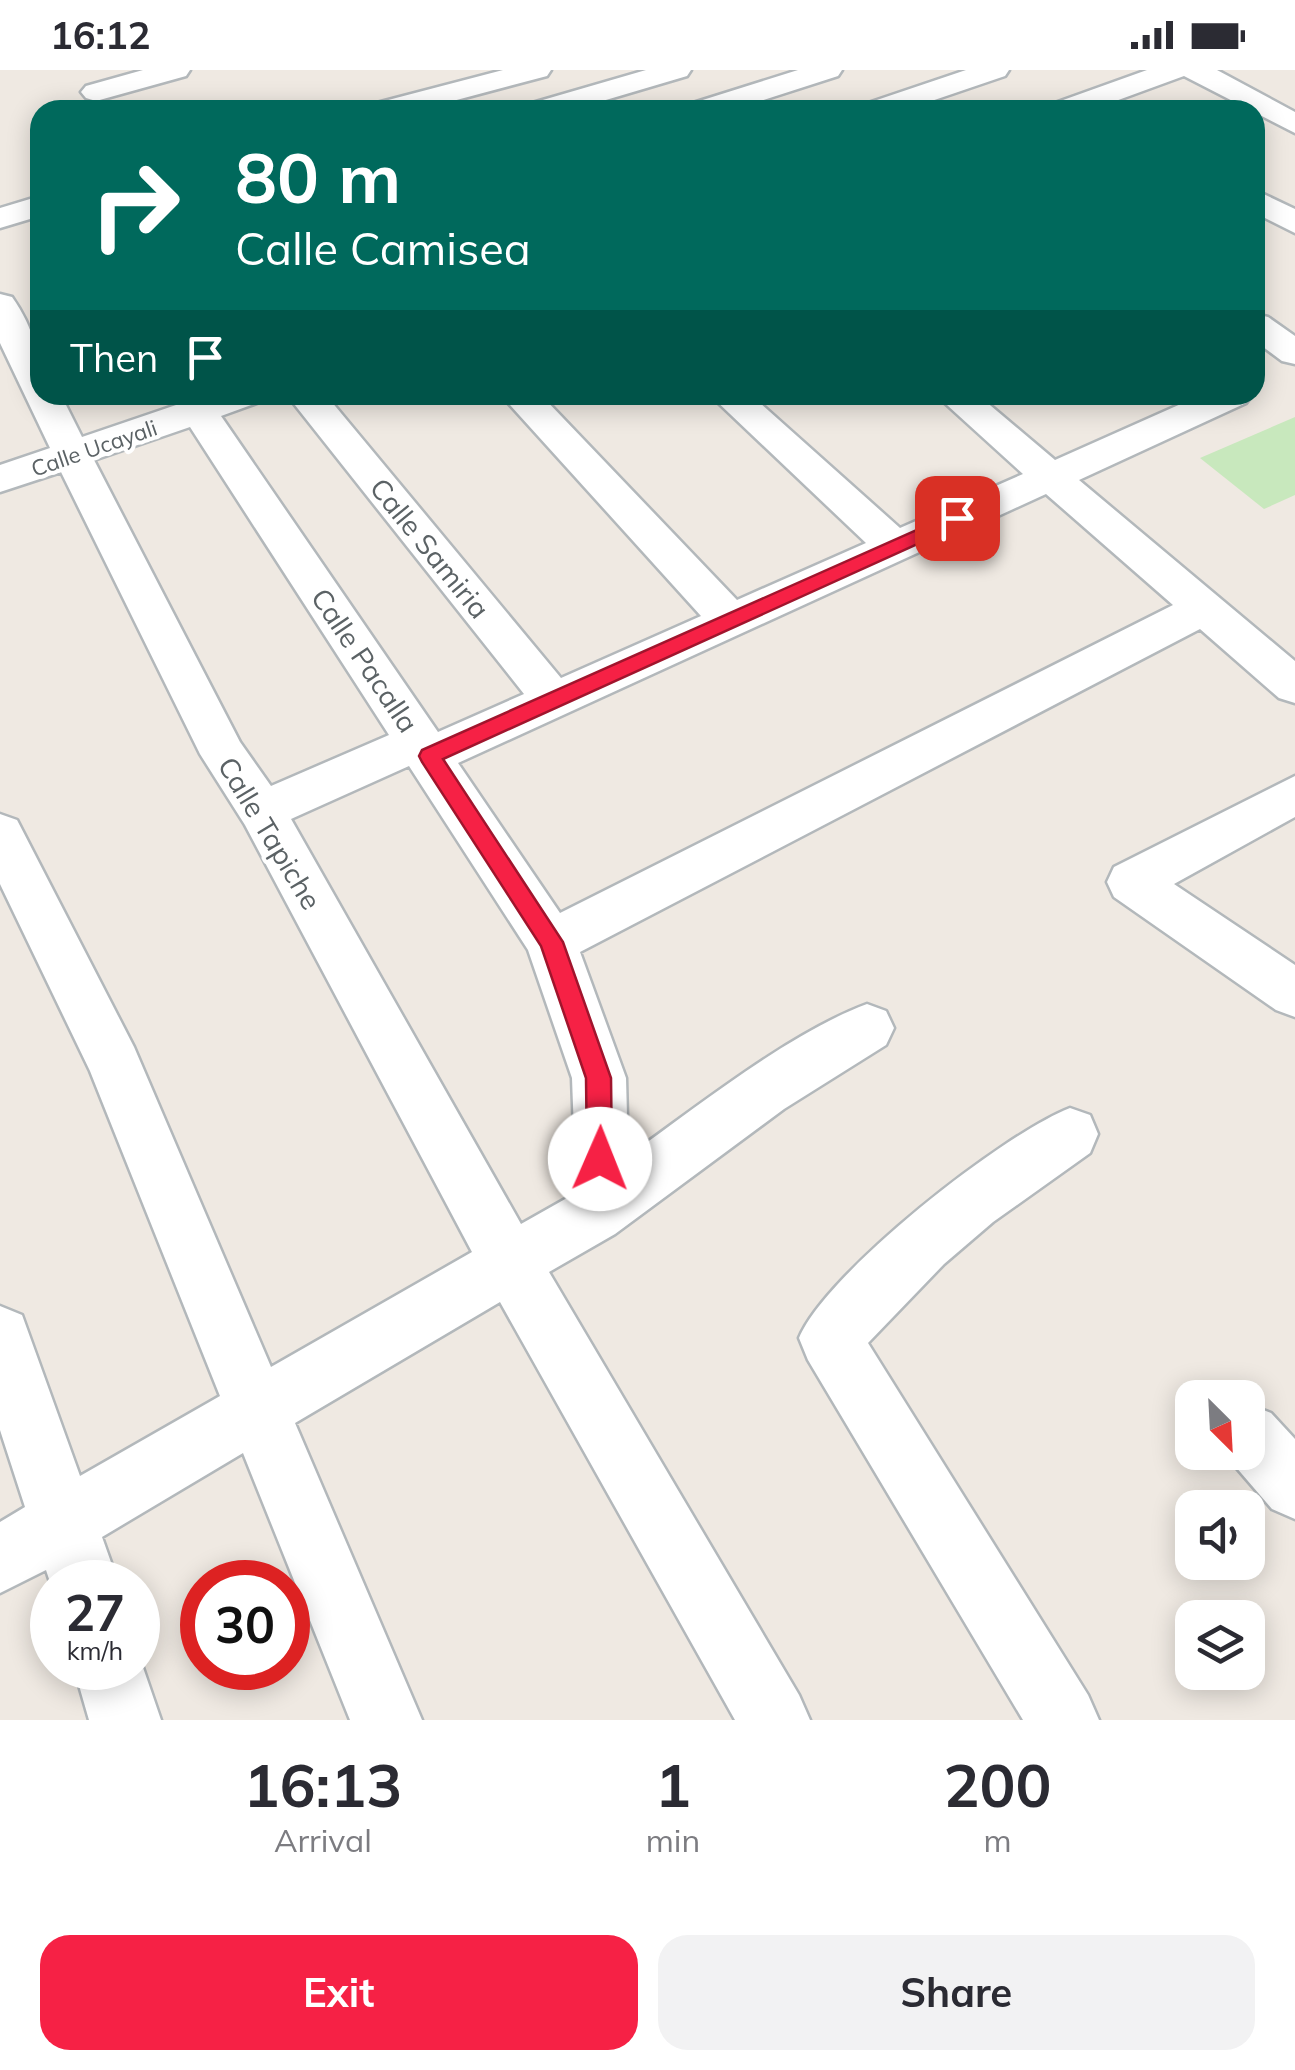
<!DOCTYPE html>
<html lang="en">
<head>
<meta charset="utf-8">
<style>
  :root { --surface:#fff; --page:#f2f2f3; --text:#2b2b33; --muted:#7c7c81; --accent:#f62145 }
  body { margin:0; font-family:Mulish,sans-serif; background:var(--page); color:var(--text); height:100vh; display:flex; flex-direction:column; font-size:38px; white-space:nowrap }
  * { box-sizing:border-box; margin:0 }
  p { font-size:32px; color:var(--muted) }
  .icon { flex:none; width:55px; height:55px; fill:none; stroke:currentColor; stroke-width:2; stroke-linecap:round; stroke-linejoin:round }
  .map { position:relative; height:1650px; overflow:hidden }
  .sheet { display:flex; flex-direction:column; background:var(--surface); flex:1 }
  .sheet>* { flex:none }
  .top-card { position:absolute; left:30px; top:30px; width:1235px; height:305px; border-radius:30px; box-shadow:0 5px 25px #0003; background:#00695c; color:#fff; overflow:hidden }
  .needle { width:65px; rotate:156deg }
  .controls { position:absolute; left:1175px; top:1310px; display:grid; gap:20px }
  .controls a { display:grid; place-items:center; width:90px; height:90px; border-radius:20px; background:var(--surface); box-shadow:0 5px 25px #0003; font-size:50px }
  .speed { position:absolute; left:30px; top:1490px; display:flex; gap:20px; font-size:50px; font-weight:700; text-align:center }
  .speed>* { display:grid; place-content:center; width:130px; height:130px; border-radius:50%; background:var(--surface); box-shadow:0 5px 25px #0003; line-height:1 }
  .speed small { font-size:25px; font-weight:400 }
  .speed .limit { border:15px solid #d22; background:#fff; color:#111 }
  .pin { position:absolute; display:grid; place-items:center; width:85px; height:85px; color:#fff; margin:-42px; border-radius:20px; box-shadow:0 5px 15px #0006 }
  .me { position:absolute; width:110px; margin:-55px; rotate:1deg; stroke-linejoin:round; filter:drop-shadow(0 0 8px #0008) }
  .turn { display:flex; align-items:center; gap:35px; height:210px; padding:0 40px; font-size:45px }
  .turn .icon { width:130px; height:130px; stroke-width:2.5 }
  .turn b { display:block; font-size:70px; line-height:85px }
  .then { display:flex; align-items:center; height:95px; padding:0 40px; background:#0003; gap:20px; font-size:38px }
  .eta { display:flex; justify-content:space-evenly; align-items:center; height:170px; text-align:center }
  .eta b { font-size:60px; font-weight:700; line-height:70px }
  .primary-button { display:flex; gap:20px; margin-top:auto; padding:20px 40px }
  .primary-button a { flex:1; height:115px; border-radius:30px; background:var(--accent); color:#fff; font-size:40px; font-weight:700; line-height:115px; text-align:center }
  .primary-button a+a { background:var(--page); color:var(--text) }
  .status { display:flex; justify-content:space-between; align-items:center; height:70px; padding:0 50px; background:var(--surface); direction:ltr }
  .status svg { height:28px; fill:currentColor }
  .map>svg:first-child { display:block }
  .green { fill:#c8e8bd }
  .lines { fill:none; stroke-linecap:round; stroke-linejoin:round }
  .street-casing { stroke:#b3b8bb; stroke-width:5 }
  .street { fill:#fff; fill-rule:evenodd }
  .route { fill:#f62145; stroke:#a0152d; stroke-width:2.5 }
  .labels { text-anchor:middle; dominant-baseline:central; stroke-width:8; stroke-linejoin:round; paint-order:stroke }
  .far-street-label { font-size:22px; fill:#5b6265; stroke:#fff }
  .street-label { font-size:28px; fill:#5b6265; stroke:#fff }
</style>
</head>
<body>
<div class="status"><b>16:12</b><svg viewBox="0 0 49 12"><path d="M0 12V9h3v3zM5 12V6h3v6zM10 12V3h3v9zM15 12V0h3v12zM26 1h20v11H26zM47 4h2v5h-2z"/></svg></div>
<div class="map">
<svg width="1295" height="1650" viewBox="0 0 1295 1650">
  <rect width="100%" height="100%" fill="#efe9e2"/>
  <path class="green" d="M1295,347V425L1264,439L1200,388Z"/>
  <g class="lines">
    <defs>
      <path id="street" d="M143,0H190L186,6L96,31L86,28L81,22L86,16Z
        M503,0H551L547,6L419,40H369L373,34Z
        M646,0H691L687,6L572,40H525L529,34Z
        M798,0H842L838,6L732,40H686L690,34Z
        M966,0H1009L1005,6L905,40H861L865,34Z
        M1147,0H1217L1295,42V63L1184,6L1091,40H1048L1052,34Z
        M1255,120L1295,139V163L1255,143Z
        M40,126V146L0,158V138Z
        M0,224L12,227C35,260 40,286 40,325H61L82,367L176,335L169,325H263L257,333L221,346L438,662L524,624L287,325H326L561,608L701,546L501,325H541L737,530L866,473L710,325H751L900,458L1023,404L936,325H978L1055,390L1201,325H1252L1246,333L1079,410L1295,591V633L1279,628L1200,559L580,882L626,1008L628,1086C697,1037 789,963 867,934L886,941L894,958L886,975L784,1039L615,1164L549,1202L799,1625L810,1650H735L500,1232L295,1353L422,1650H350L243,1383L102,1467L118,1512H52V1518L46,1500L0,1523V1452L25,1437L0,1360V1236L22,1245L80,1406L220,1326L90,1001L0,814V744L17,750L134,977L271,1297L472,1182L245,755L200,684L61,402L0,422V395L50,378L0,273ZM190,357L389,665L271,716L240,672L94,390ZM1046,424L1173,535L560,843L458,693ZM409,696L528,880L572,1008L574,1062L567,1128L521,1154L291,749Z
        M1255,244L1268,247L1295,266V294L1282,291L1255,271Z
        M1295,706V747L1174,814L1295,895V947L1276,940L1114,827L1107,812L1114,797Z
        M1070,1038L1090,1045L1098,1064L1090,1083L993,1152L944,1194L868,1273L1088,1625L1099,1650H1023L808,1290L799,1268C826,1203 1003,1064 1070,1038Z
        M1248,1334L1271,1343L1295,1369V1449L1272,1439L1223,1382H1248Z
        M138,1583L161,1650H89L74,1598H138Z"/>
    </defs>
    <use href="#street" class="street-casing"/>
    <use href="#street" class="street"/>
  </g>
  <path class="route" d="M957,442L964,444V453L443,689L563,872L611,1008L612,1089L609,1098L600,1102L590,1098L587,1089L586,1008L541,876L422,692L419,686L422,680Z"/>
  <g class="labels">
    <g class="far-street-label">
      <text transform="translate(94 378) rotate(-19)">Calle Ucayali</text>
    </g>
    <g class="street-label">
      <text transform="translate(430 478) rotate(51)">Calle Samiria</text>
      <text transform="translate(365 590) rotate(56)">Calle Pacalla</text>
      <text transform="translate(270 763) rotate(59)">Calle Tapiche</text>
    </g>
  </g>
</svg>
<div class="controls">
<a><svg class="needle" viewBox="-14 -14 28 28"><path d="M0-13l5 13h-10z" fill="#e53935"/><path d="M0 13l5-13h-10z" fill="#7c7c81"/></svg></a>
<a><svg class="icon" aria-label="sound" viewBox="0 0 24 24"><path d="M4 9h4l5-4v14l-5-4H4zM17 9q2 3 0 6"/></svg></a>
<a><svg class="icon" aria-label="layers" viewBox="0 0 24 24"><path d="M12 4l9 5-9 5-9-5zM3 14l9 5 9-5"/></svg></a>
</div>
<div class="speed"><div>27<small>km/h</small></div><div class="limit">30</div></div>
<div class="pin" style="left:957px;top:448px;background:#d93025"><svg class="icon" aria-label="arrive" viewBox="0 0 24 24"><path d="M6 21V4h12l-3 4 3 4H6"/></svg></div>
<svg class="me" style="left:600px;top:1089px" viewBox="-20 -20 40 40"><circle r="19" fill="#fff"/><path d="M0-13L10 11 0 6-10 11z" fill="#f62145"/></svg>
<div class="top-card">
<div class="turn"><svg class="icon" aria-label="right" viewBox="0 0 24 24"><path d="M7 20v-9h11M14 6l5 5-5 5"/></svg><div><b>80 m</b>Calle Camisea</div></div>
<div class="then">Then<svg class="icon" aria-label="arrive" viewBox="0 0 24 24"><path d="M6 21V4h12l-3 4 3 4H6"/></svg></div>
</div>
</div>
<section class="sheet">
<div class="eta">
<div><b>16:13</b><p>Arrival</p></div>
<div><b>1</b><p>min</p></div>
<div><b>200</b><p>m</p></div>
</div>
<div class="primary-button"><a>Exit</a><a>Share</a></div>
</section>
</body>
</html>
